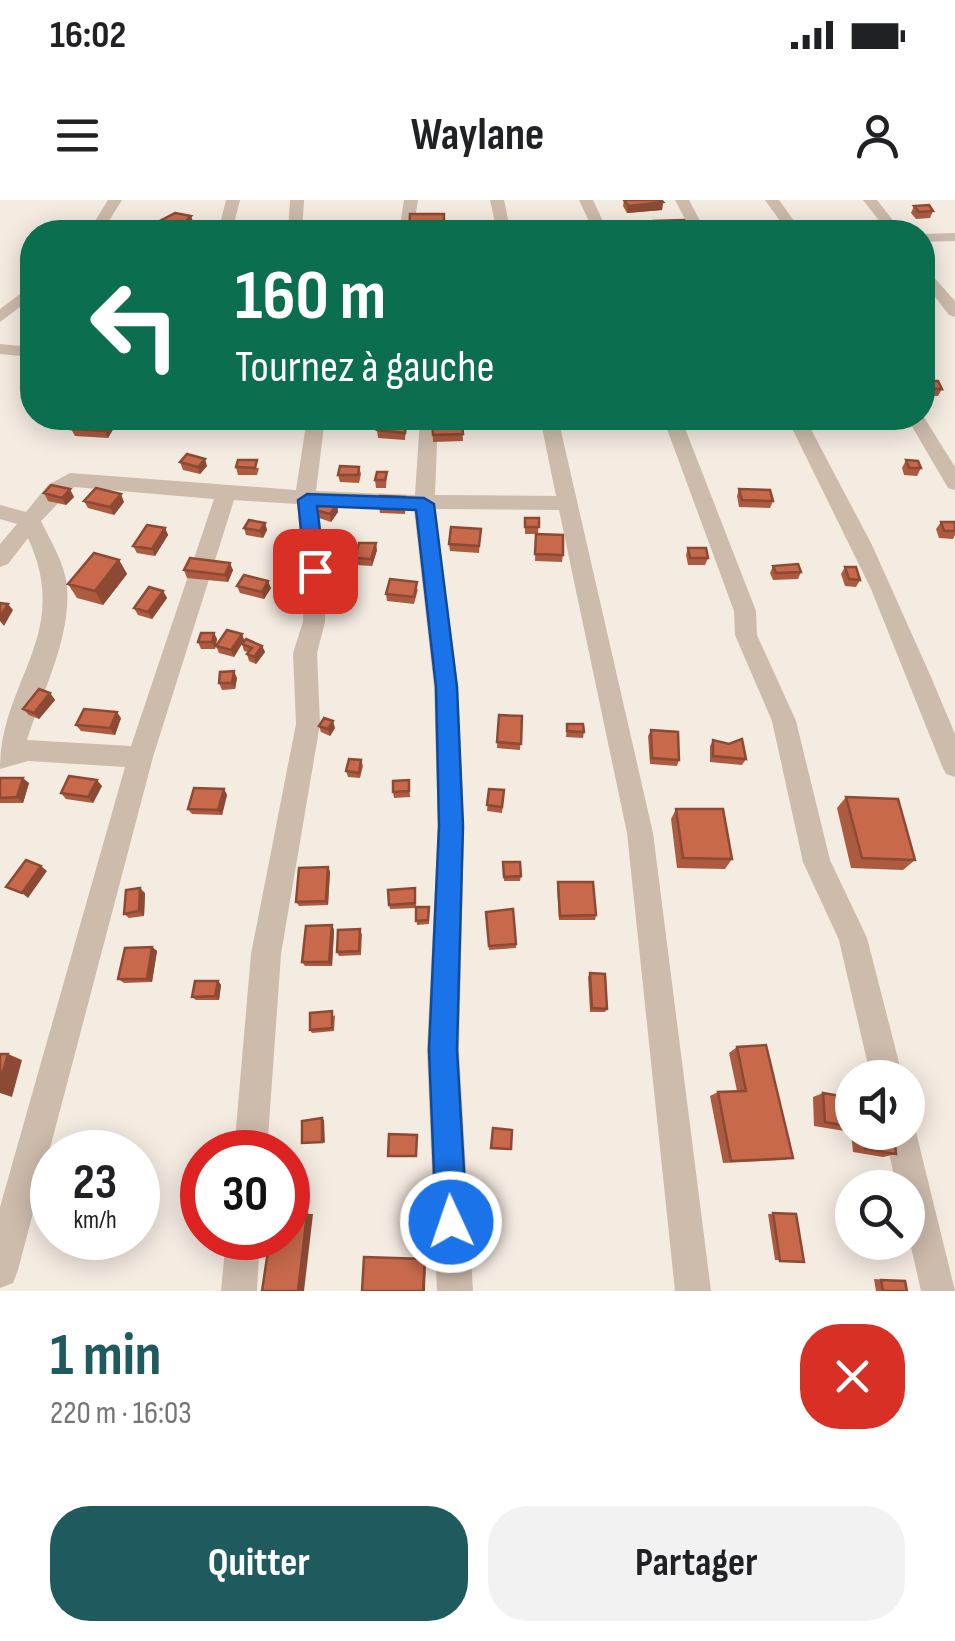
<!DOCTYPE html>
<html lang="fr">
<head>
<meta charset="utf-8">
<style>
  :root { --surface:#fff; --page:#f2f2f2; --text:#202124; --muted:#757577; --accent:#1f5a5e }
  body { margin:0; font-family:"Sofia Sans Condensed",sans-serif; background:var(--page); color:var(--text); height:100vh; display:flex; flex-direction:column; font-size:38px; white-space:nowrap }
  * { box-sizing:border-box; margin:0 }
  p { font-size:32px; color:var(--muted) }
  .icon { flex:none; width:55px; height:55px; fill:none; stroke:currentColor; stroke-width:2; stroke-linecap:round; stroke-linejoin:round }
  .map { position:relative; height:1091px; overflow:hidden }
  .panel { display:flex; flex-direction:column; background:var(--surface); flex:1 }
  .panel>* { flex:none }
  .banner { position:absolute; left:20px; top:20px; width:915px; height:210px; border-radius:40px; box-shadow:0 5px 25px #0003; background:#0b6e4f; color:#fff; overflow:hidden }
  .buttons { position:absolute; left:835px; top:860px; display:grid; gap:20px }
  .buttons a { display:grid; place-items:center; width:90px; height:90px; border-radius:50%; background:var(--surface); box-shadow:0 5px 25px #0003; font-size:50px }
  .speed { position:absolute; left:30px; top:930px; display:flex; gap:20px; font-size:50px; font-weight:700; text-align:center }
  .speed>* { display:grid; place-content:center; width:130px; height:130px; border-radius:50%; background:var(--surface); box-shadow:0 5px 25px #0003; line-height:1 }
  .speed small { font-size:25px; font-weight:400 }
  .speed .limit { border:15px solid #d22; background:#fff; color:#111 }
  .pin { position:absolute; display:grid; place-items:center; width:85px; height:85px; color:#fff; margin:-42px; border-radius:20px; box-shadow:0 5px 15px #0006 }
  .me { position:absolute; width:110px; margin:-55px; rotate:357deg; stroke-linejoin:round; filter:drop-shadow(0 0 8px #0008) }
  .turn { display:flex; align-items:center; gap:35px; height:210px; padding:0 50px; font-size:45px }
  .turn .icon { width:130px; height:130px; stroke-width:2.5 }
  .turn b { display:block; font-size:70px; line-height:85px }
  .round { display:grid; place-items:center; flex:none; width:105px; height:105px; border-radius:40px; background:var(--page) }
  .head { display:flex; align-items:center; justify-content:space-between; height:170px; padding:0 50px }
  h1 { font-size:60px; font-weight:700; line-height:75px; color:var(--accent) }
  .primary-button { display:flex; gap:20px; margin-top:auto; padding:20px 50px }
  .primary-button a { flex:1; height:115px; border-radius:40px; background:var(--accent); color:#fff; font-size:40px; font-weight:700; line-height:115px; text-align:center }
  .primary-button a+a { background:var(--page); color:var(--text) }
  .status { display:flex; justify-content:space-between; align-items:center; height:70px; padding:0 50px; background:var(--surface); direction:ltr }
  .status svg { height:28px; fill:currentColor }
  header { display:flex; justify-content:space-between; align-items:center; height:130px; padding:0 50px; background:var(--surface); font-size:45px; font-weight:700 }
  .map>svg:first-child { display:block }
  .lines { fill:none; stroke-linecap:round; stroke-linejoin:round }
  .minor { fill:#cdbbac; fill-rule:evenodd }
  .wall { fill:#ac5a40 }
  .shaded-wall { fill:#8c4a34 }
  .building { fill:#c8694b; stroke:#8c4a34; stroke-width:2.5 }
  .route { fill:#1a73e8; stroke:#114b97; stroke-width:2.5 }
</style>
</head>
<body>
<div class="status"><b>16:02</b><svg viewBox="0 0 49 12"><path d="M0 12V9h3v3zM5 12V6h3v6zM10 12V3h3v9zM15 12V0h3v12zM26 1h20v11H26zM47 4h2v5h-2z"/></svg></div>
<header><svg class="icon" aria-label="menu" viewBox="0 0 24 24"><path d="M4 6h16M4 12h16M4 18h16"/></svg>Waylane<svg class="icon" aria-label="person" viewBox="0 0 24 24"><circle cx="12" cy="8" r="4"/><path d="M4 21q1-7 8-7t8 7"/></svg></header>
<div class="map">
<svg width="955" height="1091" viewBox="0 0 955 1091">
  <rect width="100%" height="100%" fill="#f4ebe1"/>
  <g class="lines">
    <path class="minor" d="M108,0H122L102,32H88Z
      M226,0H240L232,32H218Z
      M290,0H304L302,32H288Z
      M404,0H418L413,32H399Z
      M490,0H504L511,32H497Z
      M579,0H593L608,32H594Z
      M675,0H689L706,32H692Z
      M765,0H779L802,32H788Z
      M863,0H877L902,32H888Z
      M955,33V41L922,42V34Z
      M922,64L955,101V117L949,115L922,80Z
      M32,85V98L0,122V109Z
      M0,144L32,147V157L0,154Z
      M922,214L955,267V290L948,288L907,218H922Z
      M307,218H325L316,291L415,295L420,218H438L435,295L556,296L540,218H558L653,633L711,1091H675L627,633L559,310L435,309L458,487L464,626L459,850L473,1091H437L427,850L438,626L434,487L414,309L317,305L326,371L325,422L317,453L320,524L281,754L267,952H234L251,754L296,524L293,453L303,422L304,371L297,304L234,300L153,557L18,1070L13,1083L0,1088V1007L125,567L28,561L0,569C0,480 73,436 28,338L8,364L0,367V344L17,324L0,319V305L26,312L48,285L70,273L296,290ZM74,287L214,299L131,546L27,540C42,492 71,439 67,387C65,364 51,342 41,321Z
      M663,218H681L756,411L757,435L796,521L830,660L867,738L903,878H871L839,740L803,662L772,521L735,435L734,411Z
      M787,218H805L872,345L931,477L955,534V577L946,574L942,566L871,389Z
      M908,919L916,932L955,1091H921L908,1034V988H897L884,932H908Z
      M226,1038H260L257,1091H221Z"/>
  </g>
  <path class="wall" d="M624,0L663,2L662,10L627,13L623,6Z
    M914,6L933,11L930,18L916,19L911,13Z
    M158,22L194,24L184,32H176L160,30Z
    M923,181L942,189L938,196H922Z
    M153,218H176L175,220Z
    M254,218H274L275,223L271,230L254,227L252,220Z
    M462,219L463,241L433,242L432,220Z
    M406,224L405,240L378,238L377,230Z
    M115,226L108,238L75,236L71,229Z
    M906,260L921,268L917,276L904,275L902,268Z
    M180,262L207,266L200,274L183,270Z
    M236,267L259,268L257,275H238Z
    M359,267L361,274L359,283L340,282L338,275Z
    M387,272L386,288H376L375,280Z
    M739,289L773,301L770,308L739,307L737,296Z
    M44,293L74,297L66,305L48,301Z
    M84,301L124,302L114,315L88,308Z
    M337,304L338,312L331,322L316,317L315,310Z
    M406,304L405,314L380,313L379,306Z
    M525,318H539L538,334L563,355L562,362L535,361L536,334H525Z
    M941,322H955V335L953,339L939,338L936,329Z
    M265,323L267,330L263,338L246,335L244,328Z
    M165,328L168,335L155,356L137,353L133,346Z
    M481,329L479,353L450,351L449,344Z
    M688,348L708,358L705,365H688L686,355Z
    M377,350L372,366L356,365L355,358Z
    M119,360L127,374L103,405L77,398L68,384Z
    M773,366L801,372L798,379L773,380L770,373Z
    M845,367L860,380L856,387L845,386L841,374Z
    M184,370H233L228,382L187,378Z
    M237,386L271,388L264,399L240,393Z
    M418,389L414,404L387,401L386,394Z
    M163,391L167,398L152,419L138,415L134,408Z
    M214,433L217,439L215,449H201L198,442Z
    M242,434L244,440L262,446L265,452L256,464L249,461L247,454L248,452L244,451L242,444L234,457L219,453L216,446Z
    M237,478L235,489L222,490L219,483Z
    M50,493L55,500L39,519L29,515L23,509Z
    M499,515L522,516L520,550L497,548Z
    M121,518L115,535L81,531L76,525Z
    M567,524L584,532L583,538L566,537Z
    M319,526L335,528L330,536L321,532Z
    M651,530L679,560L677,566L650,564L648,536Z
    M713,540L746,559L742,565L710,562V546Z
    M361,560L363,566L360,578L348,577L346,571Z
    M0,578L29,583L23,603H0Z
    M409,580L410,597L394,598L393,592Z
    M102,586L93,603L66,599L61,593Z
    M224,589L227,595L222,615L192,614L188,609Z
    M489,589L504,590L502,613L487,611Z
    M846,597L915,660L903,670L851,668L837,608Z
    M676,609L732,659L725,669L677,668L671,619Z
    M503,662L521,676L520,681H504Z
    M328,667L330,672L328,705L299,706L296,702Z
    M558,682L596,715L595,720H559L557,687Z
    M415,688L416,707H429V724L417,725L416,708L390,709L389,705Z
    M145,693L144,716L129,718L124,714Z
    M486,712L516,744V748L489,750Z
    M332,725L334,730L332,766H305L302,762Z
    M362,733L361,755L339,756L337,752Z
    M152,747L157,751L152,782L124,783L118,779Z
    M590,773L607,809L605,812H590L588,777Z
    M218,781L221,785L219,800H196L192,797Z
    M335,815L334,831L312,833L310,830Z
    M737,847L793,958L783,960L723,963L710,896L718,892L737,891L729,853Z
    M852,891V932H894L896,954L883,957L853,952L851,932L814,926L813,897L823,893L848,897L847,893Z
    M768,1014H796L804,1062L775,1060Z
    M874,1079L905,1081L907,1091H876Z"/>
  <path class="shaded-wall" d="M663,2L662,10L627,13L628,6Z
    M191,16L194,24L183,32L181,26Z
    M111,218L115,226L108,238L105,231Z
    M272,218H274L275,223L271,230L269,223Z
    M205,259L207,266L200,274L198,267Z
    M70,289L74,297L66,305L62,298Z
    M121,294L124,302L114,315L110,307Z
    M337,304L338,312L331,322L330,314Z
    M265,323L267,330L263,338L260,331Z
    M165,328L168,335L155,356L152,349Z
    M376,343L377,350L372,366L371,359Z
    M119,360L127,374L103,405L95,391Z
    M230,363L233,370L228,382L225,375Z
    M268,381L271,388L264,399L262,392Z
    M163,391L167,398L152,419L148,412Z
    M8,404L13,410L4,426L0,421V417Z
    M214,433L217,439L215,449L212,442Z
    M242,434L244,440L234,457L231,450Z
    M262,446L265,452L256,464L254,457Z
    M234,471L237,478L235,489L232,483Z
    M50,493L55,500L39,519L34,513Z
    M117,512L121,518L115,535L110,528Z
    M333,521L335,528L330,536L328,529Z
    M23,578L29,583L23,603L17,597Z
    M97,580L102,586L93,603L88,597Z
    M224,589L227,595L222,615L218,610Z
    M41,666L47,671L28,698L22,693Z
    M328,667L330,672L328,705L326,701Z
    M140,688L145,693L144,716L139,711Z
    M332,725L334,730L332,766L329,762Z
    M152,747L157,751L152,782L147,779Z
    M218,781L221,785L219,800L215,796Z
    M8,854L22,860L12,897L0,893V882Z
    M322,918L324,920L325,943L322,942Z
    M307,1014H313L304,1091H298Z
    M426,1058L425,1091H423L425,1059Z"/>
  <path class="building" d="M624,0H661L663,2L628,6Z
    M929,5L933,11L919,12L914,6Z
    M175,13L191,16L181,26L158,22Z
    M410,14H444V32H409Z
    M684,20L688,31L658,32L654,21Z
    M923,181H938L942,189L926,188Z
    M77,218H111L105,231L71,229Z
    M254,218H272L269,223L252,220Z
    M462,219L463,234L433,235L432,220Z
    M379,222L406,224L405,233L377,230Z
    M187,254L205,259L198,267L180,262Z
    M238,260H257L255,268L236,267Z
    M906,260L918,261L921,268H909Z
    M340,266L359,267L358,275H338Z
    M377,272H387L385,280H375Z
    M51,285L70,289L62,298L44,293Z
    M96,288L121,294L110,307L84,301Z
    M739,289L770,290L773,301L742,300Z
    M380,296L405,297L404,306H379Z
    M322,300L337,304L330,314L315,310Z
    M525,318H539V327H525Z
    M249,320L265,323L260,331L244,328Z
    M941,322H955V331H944Z
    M147,325L165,328L152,349L133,346Z
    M451,327L481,329L479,346L449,344Z
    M536,334L563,335V355L535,354Z
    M359,343H376L371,359L355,358Z
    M688,348H706L708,358H690Z
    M94,353L119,360L95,391L68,384Z
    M190,358L230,363L225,375L184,370Z
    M798,364L801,372L776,373L773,366Z
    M845,367H856L860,380L849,379Z
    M244,375L268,381L262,392L237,386Z
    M390,379L417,382L414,397L386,394Z
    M149,387L163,391L148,412L134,408Z
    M0,403L8,404L0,417Z
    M227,430L242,434L231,450L216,446Z
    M201,433H214L212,442H198Z
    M246,439L262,446L254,457L247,454L252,448L242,444Z
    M234,471L232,483H219L220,472Z
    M39,489L50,493L34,513L23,509Z
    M84,509L117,512L110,528L76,525Z
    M499,515L522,516L521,544L497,542Z
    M324,518L333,521L328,529L319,526Z
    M567,524H583L584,532L567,531Z
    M651,530L678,532L679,560L652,558Z
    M742,539L746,559L713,556V540L729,544Z
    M349,559L361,560L359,573L346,571Z
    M69,576L97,580L88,597L61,593Z
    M0,578H23L17,597L0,598Z
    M409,580V591L393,592V581Z
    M194,588L224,589L218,610L188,609Z
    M489,589L504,590L502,607L487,605Z
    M846,597L898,599L915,660L862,658Z
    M676,609H723L732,659L683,658Z
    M26,660L41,666L22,693L6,687Z
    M503,662H520L521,676L504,677Z
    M328,667L326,701L296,702L299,668Z
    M558,682H593L596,715L560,716Z
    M140,688L139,711L124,714L126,690Z
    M415,688V703L389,705L388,690Z
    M416,707H429L428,720L416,721Z
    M513,709L516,744L489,746L486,712Z
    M332,725L329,762H302L306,726Z
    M360,729L359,751L337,752L338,730Z
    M152,747L147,779H118L125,748Z
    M590,773L605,774L607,809L592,808Z
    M195,781H218L215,796L192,797Z
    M332,811V828L310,830V813Z
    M766,845L793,958L731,961L718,892L746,891L737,847Z
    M0,854H8L0,882Z
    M823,893L852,898V927L825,922Z
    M322,918V942L302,943V921Z
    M493,928L512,930L511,949L491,948Z
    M863,932H894L896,954L865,949Z
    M389,934L417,935L416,956H388Z
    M288,1013L307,1014L298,1091H262L270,1038H288Z
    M773,1013L796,1014L804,1062L780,1061Z
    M364,1057L425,1059L423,1091H362Z
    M881,1080L905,1081L907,1091H883Z"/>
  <path class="route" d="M307,294L424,298L434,304L457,487L463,626L457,850L467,1022L462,1033L451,1038L440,1033L436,1022L429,850L439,626L436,487L416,310L317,306L325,371L315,378L305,371L298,300Z"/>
</svg>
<div class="buttons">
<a><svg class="icon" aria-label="sound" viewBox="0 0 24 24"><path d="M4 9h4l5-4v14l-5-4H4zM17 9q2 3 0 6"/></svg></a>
<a><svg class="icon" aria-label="search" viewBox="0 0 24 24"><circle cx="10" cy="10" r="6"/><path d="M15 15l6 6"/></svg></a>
</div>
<div class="speed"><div>23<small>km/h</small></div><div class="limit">30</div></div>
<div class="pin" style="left:315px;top:371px;background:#d93025"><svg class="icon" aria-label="arrive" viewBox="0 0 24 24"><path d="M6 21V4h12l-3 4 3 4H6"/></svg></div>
<svg class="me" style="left:451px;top:1022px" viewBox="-20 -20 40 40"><circle r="17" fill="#1a73e8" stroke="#fff" stroke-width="3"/><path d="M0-11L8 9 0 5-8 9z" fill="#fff"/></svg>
<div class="banner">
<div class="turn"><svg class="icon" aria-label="left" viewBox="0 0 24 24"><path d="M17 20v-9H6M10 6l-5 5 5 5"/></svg><div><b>160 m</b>Tournez à gauche</div></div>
</div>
</div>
<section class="panel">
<div class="head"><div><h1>1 min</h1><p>220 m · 16:03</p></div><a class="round" style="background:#d93025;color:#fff"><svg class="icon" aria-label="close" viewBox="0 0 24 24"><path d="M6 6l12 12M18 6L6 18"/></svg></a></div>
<div class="primary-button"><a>Quitter</a><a>Partager</a></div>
</section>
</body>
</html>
